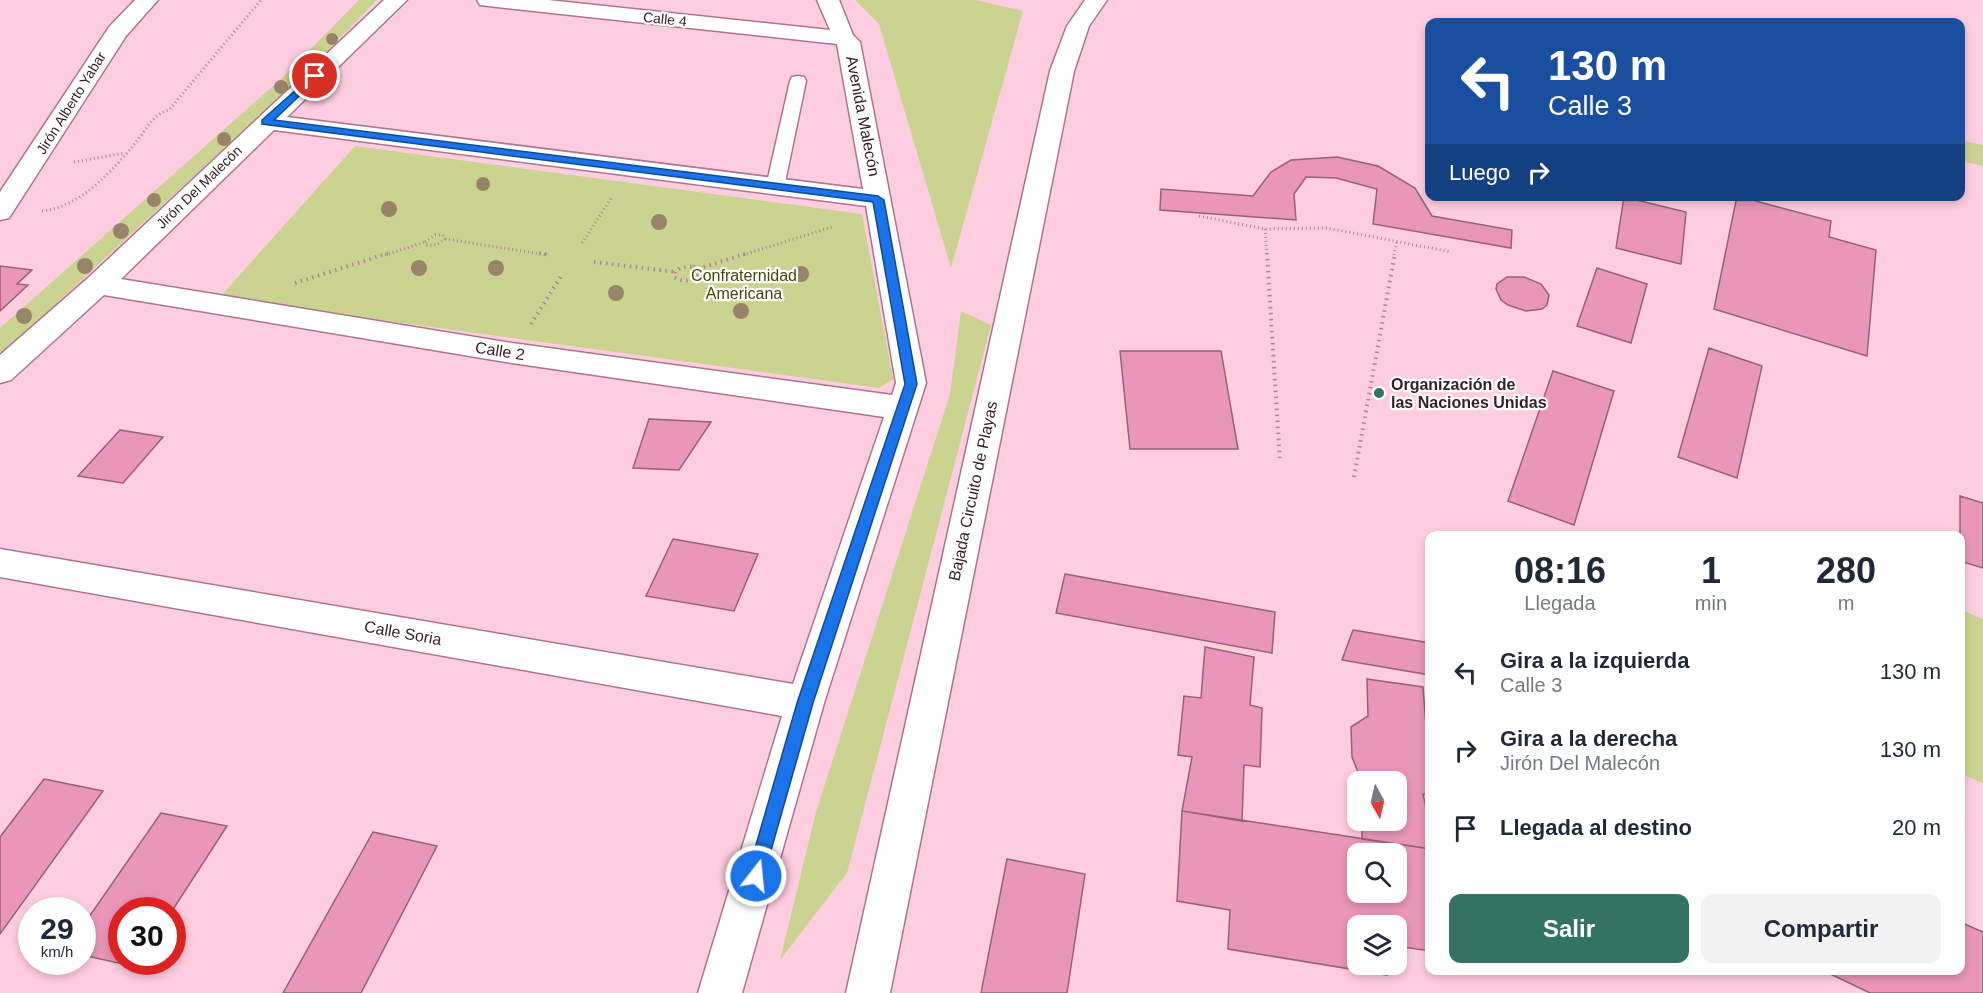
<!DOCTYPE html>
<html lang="es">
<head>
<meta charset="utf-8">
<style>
  :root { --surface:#fff; --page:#f2f2f3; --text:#1f2937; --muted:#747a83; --accent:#327363 }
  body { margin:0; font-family:Helvetica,sans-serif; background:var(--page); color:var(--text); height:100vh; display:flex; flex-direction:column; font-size:22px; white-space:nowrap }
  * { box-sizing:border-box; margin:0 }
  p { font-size:20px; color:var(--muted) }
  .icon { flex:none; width:33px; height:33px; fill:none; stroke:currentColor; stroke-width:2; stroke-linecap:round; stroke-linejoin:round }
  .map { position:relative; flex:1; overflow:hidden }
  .drawer { position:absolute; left:1425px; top:531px; width:540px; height:444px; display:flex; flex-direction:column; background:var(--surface); border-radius:12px; box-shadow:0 3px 9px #0003 }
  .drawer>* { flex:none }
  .banner { position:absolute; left:1425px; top:18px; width:540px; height:183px; border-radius:12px; box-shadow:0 3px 9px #0003; background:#1a4fa0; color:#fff; overflow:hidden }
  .needle { width:39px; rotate:172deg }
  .controls { position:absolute; left:1347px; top:771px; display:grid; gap:12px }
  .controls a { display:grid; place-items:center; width:60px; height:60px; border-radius:12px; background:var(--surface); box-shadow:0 3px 9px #0003; font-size:30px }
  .speed { position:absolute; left:18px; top:897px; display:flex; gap:12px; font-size:30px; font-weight:700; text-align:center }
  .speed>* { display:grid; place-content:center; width:78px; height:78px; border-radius:50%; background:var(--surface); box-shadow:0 3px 9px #0003; line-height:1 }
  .speed small { font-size:15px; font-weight:400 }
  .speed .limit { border:9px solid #d22; background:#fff; color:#111 }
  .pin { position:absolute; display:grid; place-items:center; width:51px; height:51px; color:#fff; margin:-26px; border:3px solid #fff; border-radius:50%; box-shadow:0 2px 6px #0007 }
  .me { position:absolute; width:66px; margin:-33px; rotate:16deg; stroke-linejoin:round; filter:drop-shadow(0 0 4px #0008) }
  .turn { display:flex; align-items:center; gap:21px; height:126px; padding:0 24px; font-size:27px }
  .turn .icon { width:78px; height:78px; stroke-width:2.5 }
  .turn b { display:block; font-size:42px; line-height:51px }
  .then { display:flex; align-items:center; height:57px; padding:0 24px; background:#0003; gap:12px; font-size:22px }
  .eta { display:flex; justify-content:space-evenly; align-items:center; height:102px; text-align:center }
  .eta b { font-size:36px; font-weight:700; line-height:42px }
  .primary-button { display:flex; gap:12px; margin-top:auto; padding:12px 24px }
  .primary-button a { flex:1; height:69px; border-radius:12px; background:var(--accent); color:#fff; font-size:24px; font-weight:700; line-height:69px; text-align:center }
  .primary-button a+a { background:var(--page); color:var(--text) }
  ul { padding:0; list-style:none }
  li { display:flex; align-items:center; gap:18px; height:78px; padding:0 24px }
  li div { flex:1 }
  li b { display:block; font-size:22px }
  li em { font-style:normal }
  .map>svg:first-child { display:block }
  .green { fill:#cbd391 }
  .building { fill:#ea96b8; stroke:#976176; stroke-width:1.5; fill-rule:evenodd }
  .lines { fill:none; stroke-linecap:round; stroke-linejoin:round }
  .lane-casing { stroke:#ac758b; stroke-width:3 }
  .street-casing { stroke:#ac758b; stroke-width:3 }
  .secondary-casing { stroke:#ac758b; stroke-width:3 }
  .path-far1 { stroke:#ae8796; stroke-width:3; stroke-dasharray:1 3; stroke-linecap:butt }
  .path { stroke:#ae8796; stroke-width:4; stroke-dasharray:1.5 4.5; stroke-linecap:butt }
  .lane { fill:#fff; fill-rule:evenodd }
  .street { fill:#fff; fill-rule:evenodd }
  .secondary { fill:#fff; fill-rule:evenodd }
  .tree { fill:#988469 }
  .route { fill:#1a73e8; stroke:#114b97; stroke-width:1.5 }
  .poi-dot { fill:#327363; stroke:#fefefe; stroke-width:2 }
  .labels { text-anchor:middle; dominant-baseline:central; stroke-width:4.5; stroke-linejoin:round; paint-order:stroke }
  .far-street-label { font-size:14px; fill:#351e27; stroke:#fefefe }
  .street-label { font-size:16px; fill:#351e27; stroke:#fefefe }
  .park-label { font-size:16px; fill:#444908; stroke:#fefefe }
  .poi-label { font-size:16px; font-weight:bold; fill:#351e27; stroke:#fefefe; text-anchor:start }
</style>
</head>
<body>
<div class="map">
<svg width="1983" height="993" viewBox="0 0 1983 993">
  <rect width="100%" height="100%" fill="#ffcde0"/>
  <path class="green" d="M359,0H377L300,78L0,355V328L283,77Z
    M855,0H976L1023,11L951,268L879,24Z
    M1960,140L1983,145V166L1961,161Z
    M355,146L862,214L893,379L879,388L219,298Z
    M961,311L991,325L847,873L780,960L816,812L950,394Z
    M1961,610L1983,619V783L1961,774Z"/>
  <path class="building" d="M1337,157L1378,166L1415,188L1432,216L1512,230L1511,248L1373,224L1377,189L1336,178L1306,177L1294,194L1296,220L1160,210L1161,189L1253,196L1271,172L1291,160Z
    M1737,196L1831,221L1829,237L1876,250L1867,356L1714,309Z
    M1624,197L1686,212L1681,264L1616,248Z
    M0,266L32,270L17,284L28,285L0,311Z
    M1597,268L1647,284L1631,343L1577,326Z
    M1507,277H1524L1541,284L1549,295L1547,305L1542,309L1526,311L1508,305L1501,300L1496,289L1497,284Z
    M1709,348L1762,366L1737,478L1678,457Z
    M1120,351H1221L1238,449H1130Z
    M1553,371L1614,391L1574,525L1508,501Z
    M649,419L711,422L679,470L633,468Z
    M120,430L163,437L123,483L78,476Z
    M1960,496L1983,503V568L1960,561Z
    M673,539L758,554L734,611L646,596Z
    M1065,574L1275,612L1272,653L1056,613Z
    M1353,630L1430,643V675L1342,660Z
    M1205,647L1254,657L1250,705L1262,708L1260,767L1244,765L1242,821L1182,811L1192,757L1178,755L1184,696L1201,698Z
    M1367,679L1423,687L1426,726L1430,727V795L1423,794L1430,827V849L1362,839V820H1396V782H1362L1352,757L1351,727L1368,716Z
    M44,779L103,791L0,934V837Z
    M1182,811L1430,849V951L1396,946V926H1358V964H1386L1387,975L1228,949L1230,910L1177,901ZM1358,854H1396V892H1358Z
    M161,813L227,826L172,911L122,910V962H140L136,967L82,955V927Z
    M373,832L437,846L361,993H283Z
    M1007,859L1085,874L1067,993H981Z
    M1960,922L1983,932V993H1870L1822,970H1960Z"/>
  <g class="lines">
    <defs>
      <path id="lane" d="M798,76L804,77L806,81L784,187L782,191H768L766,187L790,81L792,77Z"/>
      <path id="street" d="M135,0H158L126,36L9,218L0,220V192L109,27Z
        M384,0H407L287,117L863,189L837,44L488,6L480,5L477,0H548L830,30L817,0H839L853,35L860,42L926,383L824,703L742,993H698L782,716L0,577V549L793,684L884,417L512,363L104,295L11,380L0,383V355L88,278ZM274,130L866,206L896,383L892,395L512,343L121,279Z"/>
      <path id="secondary" d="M1085,0H1107L1089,26L1074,71L890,993H846L1050,71L1067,26Z"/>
    </defs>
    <use href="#lane" class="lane-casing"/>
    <use href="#street" class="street-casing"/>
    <use href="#secondary" class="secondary-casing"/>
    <path class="path-far1" d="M74,162L125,153
      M42,211C81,207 113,170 137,141C147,129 153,114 169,110L261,0
      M1199,216L1265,229L1327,228L1451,252
      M1265,229L1267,255
      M435,235H443L445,239L436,245H427L425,242Z
      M445,239L548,255
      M582,243L612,197
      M385,255L425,242
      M743,255L832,227
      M1394,255L1397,241"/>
    <path class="path" d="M539,253L550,255
      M1267,253L1280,462
      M594,262L675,272
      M693,266L698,269L699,274C691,281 683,283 674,277L675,272L680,268Z
      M698,269L748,253
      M295,283L389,253
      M531,324L563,273
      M1354,477L1395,253"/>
    <use href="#lane" class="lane"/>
    <use href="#street" class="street"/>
    <use href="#secondary" class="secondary"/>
  </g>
  <g class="tree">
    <circle cx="332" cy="39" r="6"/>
    <circle cx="281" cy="87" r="7"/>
    <circle cx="224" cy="139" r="7"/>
    <circle cx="483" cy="184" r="7"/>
    <circle cx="154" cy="200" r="7"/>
    <circle cx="389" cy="209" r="8"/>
    <circle cx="659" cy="222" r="8"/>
    <circle cx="121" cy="231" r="8"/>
    <circle cx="85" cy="266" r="8"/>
    <circle cx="419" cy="268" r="8"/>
    <circle cx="496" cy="268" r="8"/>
    <circle cx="801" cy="274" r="8"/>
    <circle cx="616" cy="293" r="8"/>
    <circle cx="741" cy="311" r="8"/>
    <circle cx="24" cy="316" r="8"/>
  </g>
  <path class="route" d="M315,73L319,76L318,78L274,120L878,196L884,200L917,384L813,703L762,882L756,884L750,882L747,876L797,703L905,384L873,202L262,124V120Z"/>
  <circle class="poi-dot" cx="1379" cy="393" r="6"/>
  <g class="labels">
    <g class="far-street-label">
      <text transform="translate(665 19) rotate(6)">Calle 4</text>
      <text transform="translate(71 103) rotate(-58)">Jirón Alberto Yabar</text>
      <text transform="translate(199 187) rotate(-44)">Jirón Del Malecón</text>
    </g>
    <g class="street-label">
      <text transform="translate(863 116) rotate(79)">Avenida Malecón</text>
      <text transform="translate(500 351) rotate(9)">Calle 2</text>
      <text transform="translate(973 491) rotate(-78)">Bajada Circuito de Playas</text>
      <text transform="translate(403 633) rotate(10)">Calle Soria</text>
    </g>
    <g class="park-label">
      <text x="744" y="275">Confraternidad<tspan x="744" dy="18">Americana</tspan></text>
    </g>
    <g class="poi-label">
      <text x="1391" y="384">Organización de<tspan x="1391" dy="18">las Naciones Unidas</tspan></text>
    </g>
  </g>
</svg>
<div class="controls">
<a><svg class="needle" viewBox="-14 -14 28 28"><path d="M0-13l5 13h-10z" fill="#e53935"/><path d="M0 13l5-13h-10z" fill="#747a83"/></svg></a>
<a><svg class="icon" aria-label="search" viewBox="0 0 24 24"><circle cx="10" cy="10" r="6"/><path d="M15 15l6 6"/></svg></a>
<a><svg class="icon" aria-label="layers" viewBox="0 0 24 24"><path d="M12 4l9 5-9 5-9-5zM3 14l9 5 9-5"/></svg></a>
</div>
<div class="speed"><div>29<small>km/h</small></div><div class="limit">30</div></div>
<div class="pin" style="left:315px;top:76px;background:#d93025"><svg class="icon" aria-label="arrive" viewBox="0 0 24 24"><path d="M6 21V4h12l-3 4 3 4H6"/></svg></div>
<svg class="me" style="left:756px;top:876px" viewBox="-20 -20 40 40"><circle r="17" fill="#1a73e8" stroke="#fff" stroke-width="3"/><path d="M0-11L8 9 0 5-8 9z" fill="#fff"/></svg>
<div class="banner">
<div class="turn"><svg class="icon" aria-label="left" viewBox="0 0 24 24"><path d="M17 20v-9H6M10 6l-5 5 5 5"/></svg><div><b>130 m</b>Calle 3</div></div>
<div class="then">Luego<svg class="icon" aria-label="right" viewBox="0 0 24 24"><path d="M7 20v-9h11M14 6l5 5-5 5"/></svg></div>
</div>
<section class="drawer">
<div class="eta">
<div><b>08:16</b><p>Llegada</p></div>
<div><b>1</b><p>min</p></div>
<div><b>280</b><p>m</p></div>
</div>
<ul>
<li><svg class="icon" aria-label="left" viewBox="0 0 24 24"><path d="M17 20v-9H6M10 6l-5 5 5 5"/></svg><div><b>Gira a la izquierda</b><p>Calle 3</p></div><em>130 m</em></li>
<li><svg class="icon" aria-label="right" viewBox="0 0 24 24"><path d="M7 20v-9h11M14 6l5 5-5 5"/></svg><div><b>Gira a la derecha</b><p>Jirón Del Malecón</p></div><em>130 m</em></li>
<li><svg class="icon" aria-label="arrive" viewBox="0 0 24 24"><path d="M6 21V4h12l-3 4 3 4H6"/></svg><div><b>Llegada al destino</b></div><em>20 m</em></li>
</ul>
<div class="primary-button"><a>Salir</a><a>Compartir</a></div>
</section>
</div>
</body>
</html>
